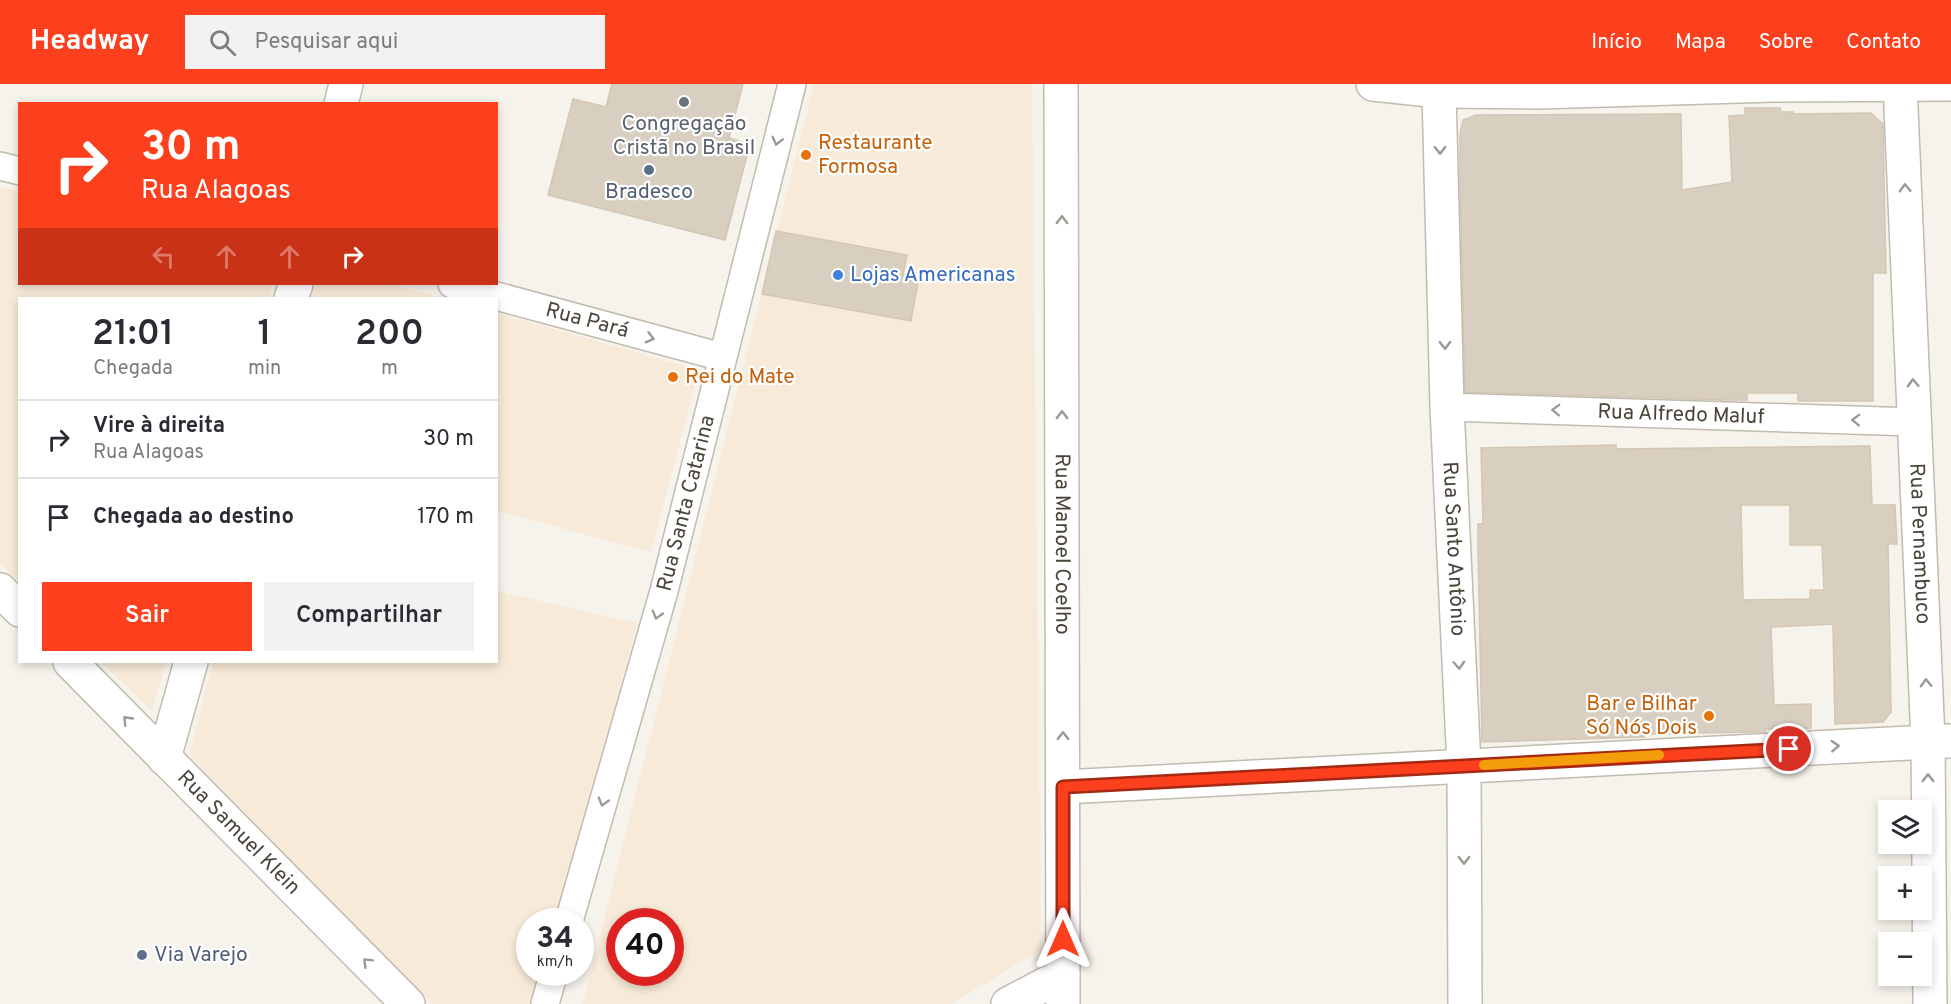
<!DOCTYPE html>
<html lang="pt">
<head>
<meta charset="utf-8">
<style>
  :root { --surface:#fff; --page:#f2f2f3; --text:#2b2b33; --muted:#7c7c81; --line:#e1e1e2; --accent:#fc3f1d }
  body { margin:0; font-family:Overpass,sans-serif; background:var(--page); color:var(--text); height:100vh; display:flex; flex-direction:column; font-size:22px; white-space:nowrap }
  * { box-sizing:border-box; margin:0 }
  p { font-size:20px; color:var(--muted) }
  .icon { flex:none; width:33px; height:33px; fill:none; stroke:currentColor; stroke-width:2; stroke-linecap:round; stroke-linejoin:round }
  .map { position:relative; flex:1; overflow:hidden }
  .details { position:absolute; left:18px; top:213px; width:480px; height:366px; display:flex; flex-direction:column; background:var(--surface); border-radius:0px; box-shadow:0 3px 9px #0003 }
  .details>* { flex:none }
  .top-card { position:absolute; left:18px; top:18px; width:480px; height:183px; border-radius:0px; box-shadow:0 3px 9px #0003; background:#fc3f1d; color:#fff; overflow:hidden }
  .controls { position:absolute; left:1878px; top:716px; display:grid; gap:12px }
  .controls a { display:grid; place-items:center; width:54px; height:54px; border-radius:0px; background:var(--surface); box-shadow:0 3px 9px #0003; font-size:30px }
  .speed { position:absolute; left:516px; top:824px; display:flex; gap:12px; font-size:30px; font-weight:700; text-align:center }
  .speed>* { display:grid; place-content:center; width:78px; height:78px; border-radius:50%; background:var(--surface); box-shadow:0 3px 9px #0003; line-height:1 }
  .speed small { font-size:15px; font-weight:400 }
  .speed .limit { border:9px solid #d22; background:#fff; color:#111 }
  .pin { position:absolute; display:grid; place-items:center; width:51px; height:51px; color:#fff; margin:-26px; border:3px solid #fff; border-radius:50%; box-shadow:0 2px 6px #0007 }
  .me { position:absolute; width:66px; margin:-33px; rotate:0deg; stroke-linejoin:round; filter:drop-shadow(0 0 4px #0008) }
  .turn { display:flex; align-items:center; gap:21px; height:126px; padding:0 24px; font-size:27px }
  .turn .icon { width:78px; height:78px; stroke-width:2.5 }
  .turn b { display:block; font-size:42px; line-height:51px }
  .lanes { display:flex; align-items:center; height:57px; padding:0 24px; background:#0003; justify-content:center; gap:30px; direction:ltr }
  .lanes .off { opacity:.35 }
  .eta { display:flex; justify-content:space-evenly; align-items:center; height:102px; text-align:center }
  .eta b { font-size:36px; font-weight:600; line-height:42px }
  .button { display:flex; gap:12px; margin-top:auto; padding:12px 24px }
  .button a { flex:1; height:69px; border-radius:0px; background:var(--accent); color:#fff; font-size:24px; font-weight:600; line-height:69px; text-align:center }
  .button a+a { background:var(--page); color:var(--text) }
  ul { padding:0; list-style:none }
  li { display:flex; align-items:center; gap:18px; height:78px; padding:0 24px; border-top:2px solid var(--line) }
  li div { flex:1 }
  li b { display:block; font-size:22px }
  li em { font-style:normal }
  header { display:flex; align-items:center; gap:36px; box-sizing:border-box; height:84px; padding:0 30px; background:var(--accent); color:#fff }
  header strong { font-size:28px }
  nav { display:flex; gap:33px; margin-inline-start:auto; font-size:21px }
  .search { width:420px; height:54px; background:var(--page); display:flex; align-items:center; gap:15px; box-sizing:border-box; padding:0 21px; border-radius:0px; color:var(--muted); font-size:22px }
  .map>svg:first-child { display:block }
  .commercial { fill:#f7ead8; fill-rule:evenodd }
  .building { fill:#d8cfc1; stroke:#d3c7b4; stroke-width:1.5; fill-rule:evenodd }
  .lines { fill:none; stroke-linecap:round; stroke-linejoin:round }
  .minor-casing { stroke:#c2bbae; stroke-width:30 }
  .tertiary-casing { stroke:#c2bbae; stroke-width:36 }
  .minor { stroke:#fff; stroke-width:27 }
  .tertiary { stroke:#fff; stroke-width:33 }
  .oneway { stroke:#9c9892 }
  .route-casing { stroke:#a42913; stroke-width:15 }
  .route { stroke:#fc3f1d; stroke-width:10 }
  .slow { stroke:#f59e0b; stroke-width:10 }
  .worship-dot { fill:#6b7280; stroke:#fff; stroke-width:2 }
  .food-dot { fill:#e8710a; stroke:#fff; stroke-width:2 }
  .service-dot { fill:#5c6f8a; stroke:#fff; stroke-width:2 }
  .shop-dot { fill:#3f7fe0; stroke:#fff; stroke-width:2 }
  .labels { text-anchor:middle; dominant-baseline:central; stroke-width:4.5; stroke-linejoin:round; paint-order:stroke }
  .worship-label { font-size:21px; fill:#5b616d; stroke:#fff }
  .food-label { font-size:21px; fill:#c56008; stroke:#fff; text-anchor:start }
  .service-label { font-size:21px; fill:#4e5e75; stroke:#fff }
  .shop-label { font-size:21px; fill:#366cbe; stroke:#fff; text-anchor:start }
  .street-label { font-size:21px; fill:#4b4439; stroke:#fff }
</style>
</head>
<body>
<header>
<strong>Headway</strong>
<div class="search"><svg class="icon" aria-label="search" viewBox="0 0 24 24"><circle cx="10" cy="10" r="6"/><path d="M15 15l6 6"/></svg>Pesquisar aqui</div>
<nav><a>Início</a><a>Mapa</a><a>Sobre</a><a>Contato</a></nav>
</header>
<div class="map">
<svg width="1951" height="920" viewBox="0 0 1951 920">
  <rect width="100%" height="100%" fill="#f6f3ec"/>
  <path class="commercial" d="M814,0H1032L1041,866L951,920H583ZM620,837H670V888H620Z
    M0,102L19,108L20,200H273L269,214H20L19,498L0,479Z
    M315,200H389L443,214H311Z
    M497,229L699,286L651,468L497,427Z
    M497,507L637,539L560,837H530V888H546L538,920H432L189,671L213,578H496Z
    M101,578H166L152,627Z"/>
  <path class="building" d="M612,0H743L729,54L750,60L725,156L548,111L573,15L606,23Z
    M1745,24H1780L1781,28H1793V30L1871,29L1883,40L1886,189H1873V317H1798V309H1747V316H1723L1465,308L1460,96V49L1463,36L1476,31L1681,30L1682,106L1732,98L1729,32L1745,31Z
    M776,147L907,171L903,190L919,193L911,237L762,210Z
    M1616,361V365L1870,362L1872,421H1895L1897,460H1888L1891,628L1883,638L1835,640L1833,540L1771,543L1774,621L1811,620V644L1765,645V648H1757L1644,650V653L1482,658L1478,464V440H1483L1481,364ZM1741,421H1790V461H1822L1824,506H1810V515L1743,516Z"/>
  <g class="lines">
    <defs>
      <g id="minor">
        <path d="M0,82L20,87"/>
        <path id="s1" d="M452,200L722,273"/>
        <path id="s2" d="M1447,323L1914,338"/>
        <path id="s3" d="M569,837L664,507L792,0"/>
        <path d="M545,920L554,888"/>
      </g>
      <g id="tertiary">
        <path id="s4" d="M1061,0L1063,920"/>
        <path d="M1373,0L1439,7L1539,8L1773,1L1951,0"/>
        <path id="s5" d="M1900,0L1928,657L1930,920"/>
        <path id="s6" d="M1439,7L1447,323L1464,682L1465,920"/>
        <path d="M341,20L346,0"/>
        <path d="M291,214L296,200"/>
        <path d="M0,506L20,526"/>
        <path id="s7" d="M70,578L408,920"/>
        <path d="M164,674L191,578"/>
        <path d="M1063,703L1948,657"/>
        <path d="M1008,920L1063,891"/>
      </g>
    </defs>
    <use href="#minor" class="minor-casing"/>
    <use href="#tertiary" class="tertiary-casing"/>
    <use href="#minor" class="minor"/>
    <use href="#tertiary" class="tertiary"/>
  </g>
  <defs><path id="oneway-chevron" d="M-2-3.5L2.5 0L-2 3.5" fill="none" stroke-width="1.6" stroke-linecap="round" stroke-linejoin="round" transform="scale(1.5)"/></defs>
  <g class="oneway">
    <use href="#oneway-chevron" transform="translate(777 57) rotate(104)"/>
    <use href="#oneway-chevron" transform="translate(1440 66) rotate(89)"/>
    <use href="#oneway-chevron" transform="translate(1905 104) rotate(-92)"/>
    <use href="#oneway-chevron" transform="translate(1062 136) rotate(-90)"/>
    <use href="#oneway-chevron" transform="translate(650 254) rotate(15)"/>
    <use href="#oneway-chevron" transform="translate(1445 261) rotate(89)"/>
    <use href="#oneway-chevron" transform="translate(1913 299) rotate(-92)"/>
    <use href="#oneway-chevron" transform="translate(1556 326) rotate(-178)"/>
    <use href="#oneway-chevron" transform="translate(1062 331) rotate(-90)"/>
    <use href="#oneway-chevron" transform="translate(1856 336) rotate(-178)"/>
    <use href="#oneway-chevron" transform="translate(657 531) rotate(106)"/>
    <use href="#oneway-chevron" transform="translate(1459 581) rotate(87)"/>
    <use href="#oneway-chevron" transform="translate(1926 599) rotate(-92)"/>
    <use href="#oneway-chevron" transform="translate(127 636) rotate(-134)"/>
    <use href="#oneway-chevron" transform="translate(1063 652) rotate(-90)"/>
    <use href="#oneway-chevron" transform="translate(1835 662) rotate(-3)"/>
    <use href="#oneway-chevron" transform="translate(1928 694) rotate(-90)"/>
    <use href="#oneway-chevron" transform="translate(603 718) rotate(106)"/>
    <use href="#oneway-chevron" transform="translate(1464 776) rotate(90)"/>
    <use href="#oneway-chevron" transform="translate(367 878) rotate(-135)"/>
  </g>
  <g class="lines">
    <defs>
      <path id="route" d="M1063,855V703L1789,665"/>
    </defs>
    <use href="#route" class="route-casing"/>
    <use href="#route" class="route"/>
    <path class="slow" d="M1484,681L1659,671"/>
  </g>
  <circle class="worship-dot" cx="684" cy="18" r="6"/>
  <g class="food-dot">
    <circle cx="806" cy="71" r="6"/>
    <circle cx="673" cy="293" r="6"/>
    <circle cx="1709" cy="632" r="6"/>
  </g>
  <g class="service-dot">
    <circle cx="649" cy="86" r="6"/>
    <circle cx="142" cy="871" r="6"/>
  </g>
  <circle class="shop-dot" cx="838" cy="191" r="6"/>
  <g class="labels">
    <g class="worship-label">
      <text x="684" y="40">Congregação<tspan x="684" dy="24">Cristã no Brasil</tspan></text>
    </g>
    <g class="food-label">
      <text x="818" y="59">Restaurante<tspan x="818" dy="24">Formosa</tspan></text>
      <text x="685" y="293">Rei do Mate</text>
      <text x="1697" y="620" text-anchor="end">Bar e Bilhar<tspan x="1697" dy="24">Só Nós Dois</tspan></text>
    </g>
    <g class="service-label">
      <text x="649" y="108">Bradesco</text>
      <text x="154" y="871" text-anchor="start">Via Varejo</text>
    </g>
    <g class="shop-label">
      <text x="850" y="191">Lojas Americanas</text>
    </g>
    <g class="street-label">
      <text stroke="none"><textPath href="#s1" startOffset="140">Rua Pará</textPath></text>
      <text stroke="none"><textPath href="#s2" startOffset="234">Rua Alfredo Maluf</textPath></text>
      <text stroke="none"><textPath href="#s3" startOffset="434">Rua Santa Catarina</textPath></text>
      <text stroke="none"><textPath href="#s4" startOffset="460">Rua Manoel Coelho</textPath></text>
      <text stroke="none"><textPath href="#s5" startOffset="460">Rua Pernambuco</textPath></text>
      <text stroke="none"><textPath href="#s6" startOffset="458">Rua Santo Antônio</textPath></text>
      <text stroke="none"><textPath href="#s7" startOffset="240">Rua Samuel Klein</textPath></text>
    </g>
  </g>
</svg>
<div class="controls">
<a><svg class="icon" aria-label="layers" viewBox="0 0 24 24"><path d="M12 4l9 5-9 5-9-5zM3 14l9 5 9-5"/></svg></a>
<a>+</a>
<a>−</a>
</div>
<div class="speed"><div>34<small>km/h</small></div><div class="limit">40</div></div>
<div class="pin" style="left:1789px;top:665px;background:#d93025"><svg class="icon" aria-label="arrive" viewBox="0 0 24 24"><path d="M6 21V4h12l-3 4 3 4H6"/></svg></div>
<svg class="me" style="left:1063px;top:855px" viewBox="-20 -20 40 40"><path d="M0-17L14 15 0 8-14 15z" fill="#fc3f1d" stroke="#fff" stroke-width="4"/></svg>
<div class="top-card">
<div class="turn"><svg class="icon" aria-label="right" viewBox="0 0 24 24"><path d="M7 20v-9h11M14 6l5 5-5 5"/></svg><div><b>30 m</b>Rua Alagoas</div></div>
<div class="lanes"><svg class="icon off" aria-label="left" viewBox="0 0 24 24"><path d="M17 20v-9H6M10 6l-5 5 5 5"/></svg><svg class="icon off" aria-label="ahead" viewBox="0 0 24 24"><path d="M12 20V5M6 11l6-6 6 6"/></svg><svg class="icon off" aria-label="ahead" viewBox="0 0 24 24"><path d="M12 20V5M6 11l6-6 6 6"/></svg><svg class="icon" aria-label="right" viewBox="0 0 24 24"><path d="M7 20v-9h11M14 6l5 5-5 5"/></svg></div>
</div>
<section class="details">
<div class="eta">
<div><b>21:01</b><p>Chegada</p></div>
<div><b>1</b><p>min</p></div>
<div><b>200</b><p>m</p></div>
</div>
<ul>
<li><svg class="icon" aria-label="right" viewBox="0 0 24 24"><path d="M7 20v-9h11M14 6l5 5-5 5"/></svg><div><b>Vire à direita</b><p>Rua Alagoas</p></div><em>30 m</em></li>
<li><svg class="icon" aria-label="arrive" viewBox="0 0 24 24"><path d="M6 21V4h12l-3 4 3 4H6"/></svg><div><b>Chegada ao destino</b></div><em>170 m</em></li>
</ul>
<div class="button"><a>Sair</a><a>Compartilhar</a></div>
</section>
</div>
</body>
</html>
